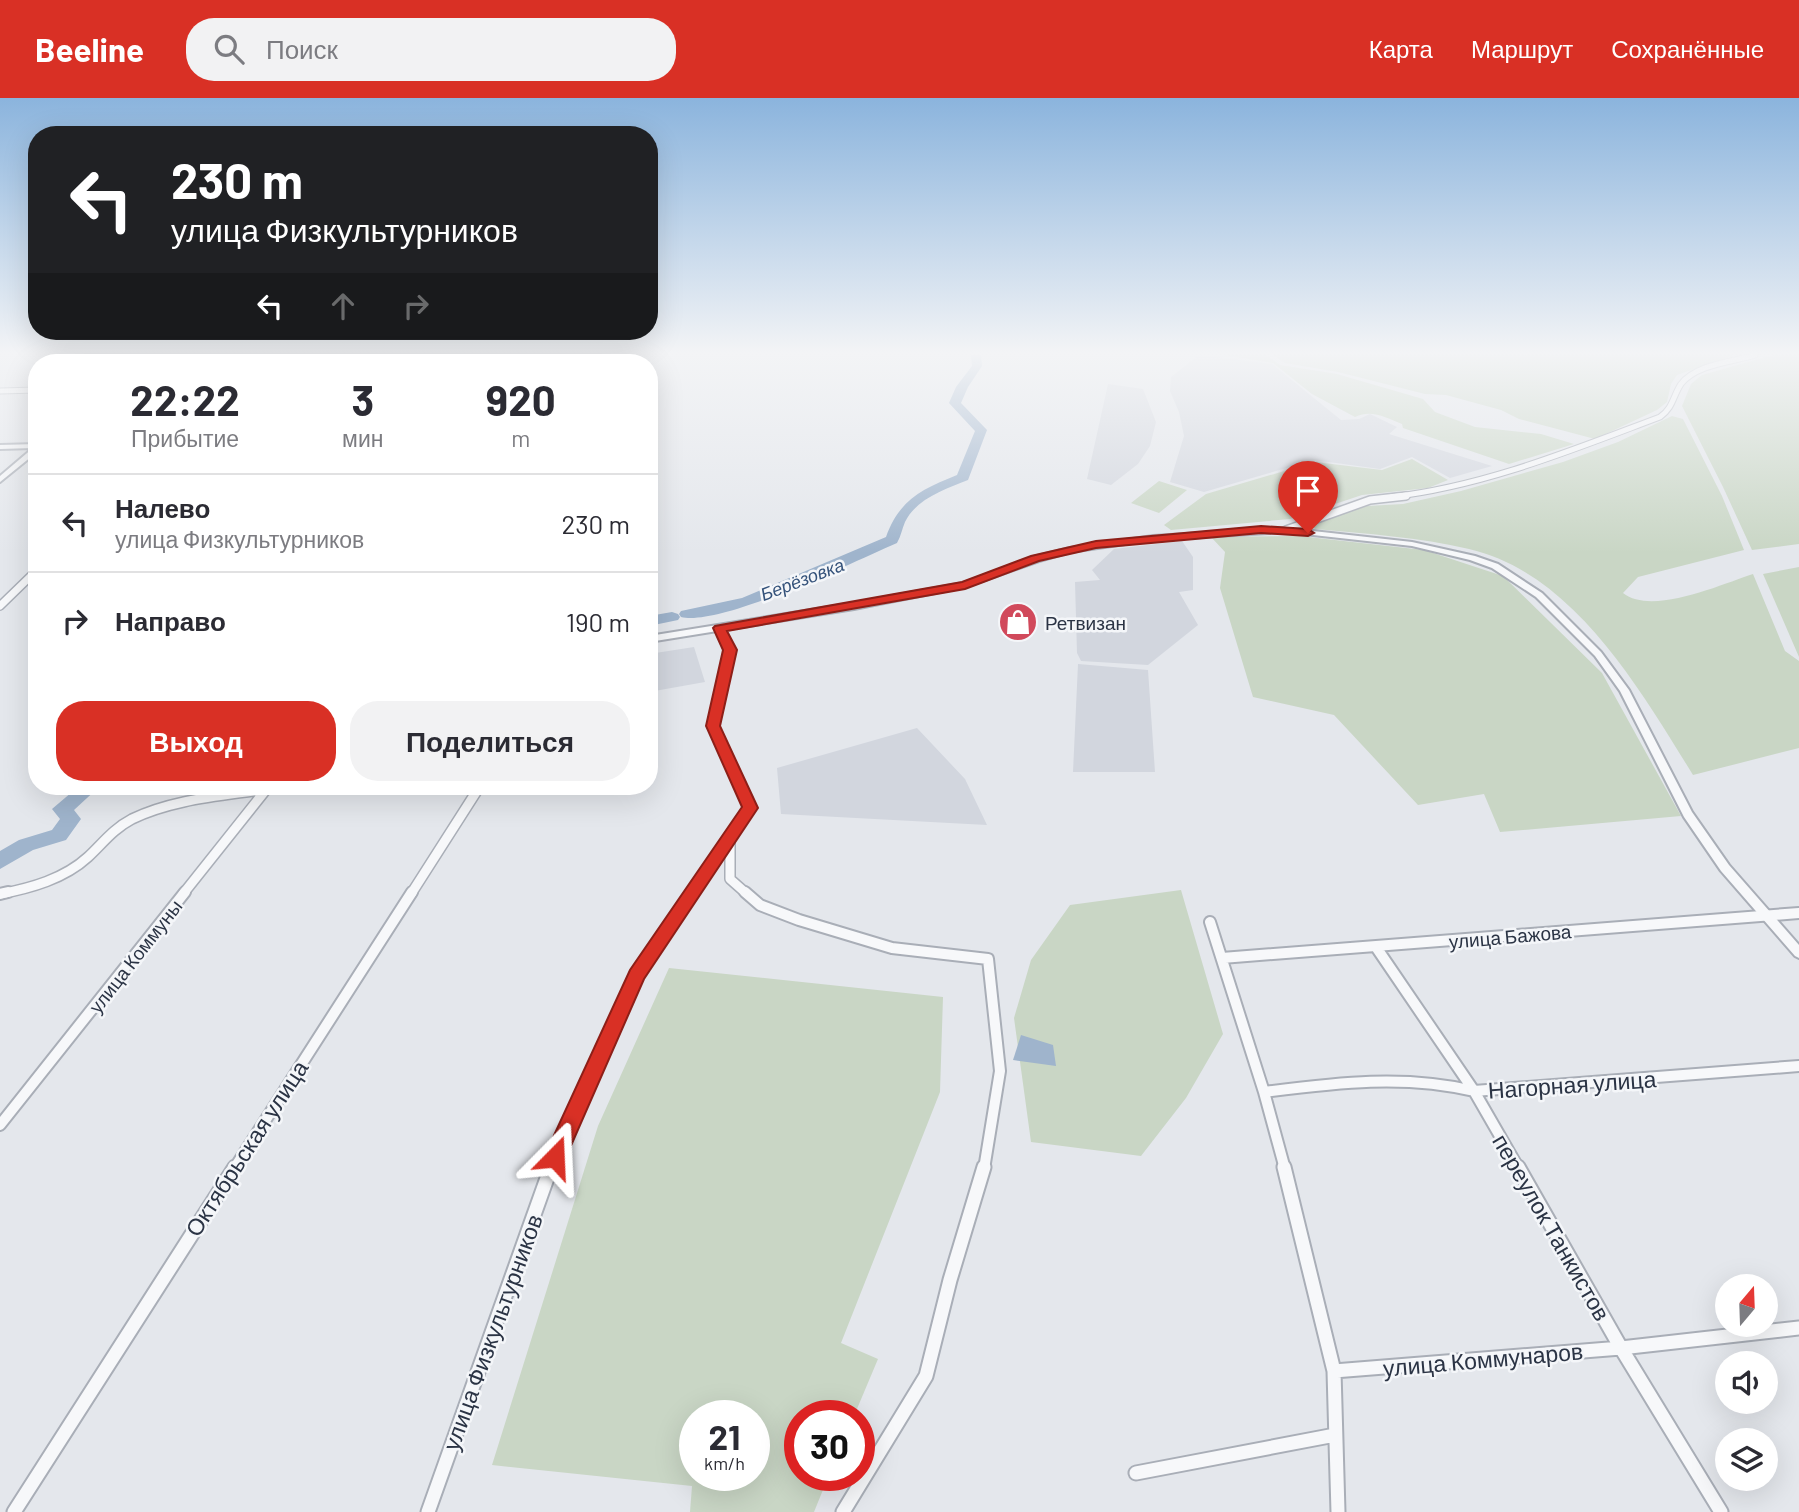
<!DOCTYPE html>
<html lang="ru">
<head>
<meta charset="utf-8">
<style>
  :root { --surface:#fff; --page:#f2f2f3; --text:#2b2b33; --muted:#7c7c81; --line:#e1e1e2; --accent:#d93025 }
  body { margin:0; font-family:Barlow,sans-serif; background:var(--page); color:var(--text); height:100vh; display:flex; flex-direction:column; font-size:26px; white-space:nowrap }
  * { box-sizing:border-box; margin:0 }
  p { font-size:23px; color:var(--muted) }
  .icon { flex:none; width:38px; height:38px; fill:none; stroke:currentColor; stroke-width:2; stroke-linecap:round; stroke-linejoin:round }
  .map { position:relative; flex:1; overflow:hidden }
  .drawer { position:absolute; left:28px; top:256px; width:630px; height:441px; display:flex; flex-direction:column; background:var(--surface); border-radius:28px; box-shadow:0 7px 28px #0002 }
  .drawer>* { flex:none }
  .banner { position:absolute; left:28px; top:28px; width:630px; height:214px; border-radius:28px; box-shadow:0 7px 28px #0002; background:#202124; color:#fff; overflow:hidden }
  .needle { width:46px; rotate:19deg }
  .fabs { position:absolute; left:1715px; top:1176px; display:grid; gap:14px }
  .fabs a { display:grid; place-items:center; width:63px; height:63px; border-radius:50%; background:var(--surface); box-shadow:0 7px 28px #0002; font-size:35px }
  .speed { position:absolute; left:679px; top:1302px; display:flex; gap:14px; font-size:35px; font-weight:700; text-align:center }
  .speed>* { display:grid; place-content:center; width:91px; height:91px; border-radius:50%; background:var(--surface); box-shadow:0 7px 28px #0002; line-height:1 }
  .speed small { font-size:18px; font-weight:400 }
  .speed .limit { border:10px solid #d22; background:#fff; color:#111 }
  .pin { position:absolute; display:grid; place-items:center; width:60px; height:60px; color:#fff; margin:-72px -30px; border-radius:50% 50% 50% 0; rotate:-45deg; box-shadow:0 0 7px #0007 }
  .pin .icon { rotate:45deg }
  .me { position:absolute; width:77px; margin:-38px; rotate:21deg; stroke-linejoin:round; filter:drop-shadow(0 0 5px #0008) }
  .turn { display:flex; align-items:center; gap:24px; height:147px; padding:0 28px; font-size:32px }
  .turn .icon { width:91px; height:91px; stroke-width:2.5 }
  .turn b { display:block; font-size:49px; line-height:60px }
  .lanes { display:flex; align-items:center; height:66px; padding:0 28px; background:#0003; justify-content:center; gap:35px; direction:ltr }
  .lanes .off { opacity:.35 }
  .eta { display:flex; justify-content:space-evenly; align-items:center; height:119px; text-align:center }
  .eta b { font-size:42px; font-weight:700; line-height:49px }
  .primary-button { display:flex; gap:14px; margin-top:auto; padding:14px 28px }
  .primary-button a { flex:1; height:80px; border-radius:28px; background:var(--accent); color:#fff; font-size:28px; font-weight:700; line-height:80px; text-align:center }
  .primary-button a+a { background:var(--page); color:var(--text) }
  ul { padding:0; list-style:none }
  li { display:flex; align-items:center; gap:21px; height:98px; padding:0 28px; border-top:2px solid var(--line) }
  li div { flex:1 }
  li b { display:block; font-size:26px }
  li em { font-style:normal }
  header { display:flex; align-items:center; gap:42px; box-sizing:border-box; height:98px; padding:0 35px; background:var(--accent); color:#fff }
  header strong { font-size:33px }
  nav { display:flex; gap:38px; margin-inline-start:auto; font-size:24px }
  .search { width:490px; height:63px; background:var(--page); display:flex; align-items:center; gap:18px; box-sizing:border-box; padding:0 24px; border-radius:28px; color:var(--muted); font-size:26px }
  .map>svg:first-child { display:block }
  .built { fill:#d2d6de }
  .green { fill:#c9d6c5; fill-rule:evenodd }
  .water { fill:#9fb4cc }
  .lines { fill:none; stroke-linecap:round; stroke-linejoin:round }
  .river { fill:#9fb4cc; fill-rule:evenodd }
  .minor-far4-casing { stroke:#a9aeb7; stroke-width:7 }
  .minor-far3-casing { stroke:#a9aeb7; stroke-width:10 }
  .minor-far2-casing { stroke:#a9aeb7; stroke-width:12 }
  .minor-far1-casing { stroke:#a9aeb7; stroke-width:14 }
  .minor-casing { stroke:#a9aeb7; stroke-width:17 }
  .tertiary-casing { stroke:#a9aeb7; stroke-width:4 }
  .minor-far4 { stroke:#f7f8fa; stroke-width:5 }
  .minor-far3 { stroke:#f7f8fa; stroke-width:7 }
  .minor-far2 { stroke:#f7f8fa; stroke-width:9 }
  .minor-far1 { stroke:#f7f8fa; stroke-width:10 }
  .minor { stroke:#f7f8fa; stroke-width:13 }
  .tertiary { fill:#f7f8fa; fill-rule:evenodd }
  .route { fill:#d93025; stroke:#8d1f18; stroke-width:2 }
  .labels { text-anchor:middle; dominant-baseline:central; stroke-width:5; stroke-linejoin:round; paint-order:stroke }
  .far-water-label { font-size:18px; font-style:italic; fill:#34527a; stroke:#f4f6f9 }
  .poi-label { font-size:19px; fill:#2b3445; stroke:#f4f6f9; text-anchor:start }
  .street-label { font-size:19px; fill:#2b3445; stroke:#f4f6f9 }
  .near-street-label { font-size:23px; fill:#2b3445; stroke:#f4f6f9 }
</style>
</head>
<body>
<header>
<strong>Beeline</strong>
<div class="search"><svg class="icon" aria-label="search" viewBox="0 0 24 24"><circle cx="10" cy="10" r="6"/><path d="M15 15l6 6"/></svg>Поиск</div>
<nav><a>Карта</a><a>Маршрут</a><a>Сохранённые</a></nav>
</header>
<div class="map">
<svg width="1799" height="1414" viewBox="0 0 1799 1414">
  <rect width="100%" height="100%" fill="#e4e7ec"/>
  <path class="built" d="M563,257H622L642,264H537Z
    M1199,257L1272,266L1341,322L1359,321L1370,316L1397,329L1389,336L1492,368L1450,380L1412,359L1380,371L1314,362L1204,394L1170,384L1184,338L1179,314L1170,293L1171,279Z
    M1108,286L1143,291L1156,324L1150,348L1138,366L1111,387L1087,381Z
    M1182,443L1193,459V492L1179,494L1198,527L1148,567L1081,563L1077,555L1075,484L1100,482L1092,472L1114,451Z
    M694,549L705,584L649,594V556Z
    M1078,566L1148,572L1155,674H1073Z
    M917,630L965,681L987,727L781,716L777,670Z"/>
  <path class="green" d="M1224,257H1266L1280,267L1337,276L1423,301L1435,314L1475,329L1541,336L1574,346L1509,366L1403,330L1402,326C1386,320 1372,311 1355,319L1312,296L1273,265Z
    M1273,257H1734L1677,277L1671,286L1667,304L1657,312L1595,341L1519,321L1501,312L1446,297L1425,296L1338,274L1285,265Z
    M1773,257H1799V446L1752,452L1723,389L1682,308L1691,286L1702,277Z
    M1672,318L1683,321L1722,398L1744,452L1638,479L1623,495C1652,518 1722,486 1753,476L1785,553L1799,563V650L1693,677C1641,593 1574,475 1469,451C1419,439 1367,436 1315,431L1311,427L1367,408L1403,406L1461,393L1563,364L1618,344Z
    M1412,361L1448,382L1428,390L1362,397L1290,421L1171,432L1164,427L1206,396L1315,364L1382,372Z
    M1159,383L1187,392L1159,415L1131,405Z
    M1299,438L1424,452L1503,478L1602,575L1681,718L1500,734L1484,696L1418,707L1334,617L1253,599L1220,490L1225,454L1211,439Z
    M1799,469V559L1763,476Z
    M1181,792L1223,936L1186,1000L1141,1058L1031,1044L1014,920L1031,862L1070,807Z
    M669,870L943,899L940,994L841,1245L878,1261L854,1318H800V1377H829L814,1414H690L692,1388L492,1367L598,1028ZM695,1318H754V1377H695Z"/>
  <path class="water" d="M1021,937L1053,947L1056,968L1013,962Z"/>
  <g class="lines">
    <path class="river" d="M971,257H981L982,268L968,289L961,305L987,332L968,382C945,391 916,401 905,424C902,431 901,438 897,445C855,463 721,529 681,519L679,516L681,513L742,500L886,439C899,402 922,391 957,377L975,333L949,305L956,289L972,268Z
      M672,514L678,516L680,519L678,522L649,528V518Z
      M79,688H100L74,712L81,721L66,742L33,752L0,771V753L19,742L52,732L60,721L52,711Z"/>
    <defs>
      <path id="minor-far4" d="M257,264L264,257
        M527,264L553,257
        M0,293L37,292
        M1391,399C1485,388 1572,352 1660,319C1673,310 1673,298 1681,286C1696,266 1733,264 1755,257"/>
      <path id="minor-far3" d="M1286,432L1370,402L1406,398
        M0,508L37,472
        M719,531L730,552L725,576"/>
      <path id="minor-far2" d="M730,743V781L747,796
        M0,796C31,790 64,781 88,759C103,745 113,731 132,721C173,701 222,698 267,691
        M183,796L269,688
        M411,796L480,688
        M692,796L750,710L713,628L725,574"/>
      <path id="minor-far1" d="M745,794L760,807L799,822L892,850L988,861L1000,973L984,1071
        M0,796L8,794
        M1210,824L1264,994L1285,1071
        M1376,849L1474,993L1519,1071
        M1222,860L1799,815
        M1264,994C1335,985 1403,976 1474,993L1799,968
        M0,1027L185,794
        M234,1071L412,794
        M551,1071L564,1034L637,877L693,794"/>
      <path id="minor" d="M1284,1069L1334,1273L1338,1414
        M1518,1069L1621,1250L1721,1414
        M1334,1273L1621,1250L1799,1230
        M1136,1375L1335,1337
        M14,1414L235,1069
        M428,1414L551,1069
        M843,1414L926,1278L950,1182L984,1069"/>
      <path id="tertiary" d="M143,257H150L142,264H136Z
        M37,346V354L0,384V378L33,350L0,351V347Z
        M1286,430L1412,444L1475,458L1498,466L1542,495L1601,554L1629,592L1692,714L1729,767L1799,847V860L1795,858L1721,773L1684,719L1620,593L1595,558L1536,499L1492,470L1470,462L1412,448L1286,434L1153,442L1070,454L1039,463L965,489L854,511L649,544V538L854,505L963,485L1033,459L1070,450L1153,438Z"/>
    </defs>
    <use href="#minor-far4" class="minor-far4-casing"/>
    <use href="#minor-far3" class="minor-far3-casing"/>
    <use href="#minor-far2" class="minor-far2-casing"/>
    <use href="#minor-far1" class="minor-far1-casing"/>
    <use href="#minor" class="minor-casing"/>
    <use href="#tertiary" class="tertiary-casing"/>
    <use href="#minor-far4" class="minor-far4"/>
    <use href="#minor-far3" class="minor-far3"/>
    <use href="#minor-far2" class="minor-far2"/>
    <use href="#minor-far1" class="minor-far1"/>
    <use href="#minor" class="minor"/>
    <use href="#tertiary" class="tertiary"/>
  </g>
  <linearGradient id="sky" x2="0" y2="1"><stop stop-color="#8bb4dd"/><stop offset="0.56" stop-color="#f3f4f6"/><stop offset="1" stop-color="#f3f4f6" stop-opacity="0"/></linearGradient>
  <rect width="1799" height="455" fill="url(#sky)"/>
  <path class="route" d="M1261,428L1308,431L1314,435L1308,438L1261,435L1096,450L1039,463L965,491L727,533L737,552L720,628L758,710L644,881L563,1066L555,1069L547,1066L544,1059L630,872L742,709L706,628L723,552L713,530L715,528L962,484L1031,458L1096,443Z"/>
  <defs>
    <symbol id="shop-disc" viewBox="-11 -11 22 22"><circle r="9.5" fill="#d1495b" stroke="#f4f6f9"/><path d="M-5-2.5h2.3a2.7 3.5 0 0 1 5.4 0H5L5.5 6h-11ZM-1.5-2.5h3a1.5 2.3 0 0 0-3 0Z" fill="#fff"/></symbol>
  </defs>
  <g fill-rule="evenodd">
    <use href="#shop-disc" x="996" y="502" width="44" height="44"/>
  </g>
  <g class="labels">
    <g class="far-water-label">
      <text transform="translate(802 481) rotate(-21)">Берёзовка</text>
    </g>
    <g class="poi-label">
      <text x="1045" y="524">Ретвизан</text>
    </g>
    <g class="street-label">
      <text transform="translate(1510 838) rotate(-5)">улица Бажова</text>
      <text transform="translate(135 858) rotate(-52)">улица Коммуны</text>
    </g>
    <g class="near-street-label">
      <text transform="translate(1572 986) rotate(-4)">Нагорная улица</text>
      <text transform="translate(246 1050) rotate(-57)">Октябрьская улица</text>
      <text transform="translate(1552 1129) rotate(60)">переулок Танкистов</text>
      <text transform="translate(492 1234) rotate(-70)">улица Физкультурников</text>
      <text transform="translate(1483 1261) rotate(-5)">улица Коммунаров</text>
    </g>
  </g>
</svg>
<div class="fabs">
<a><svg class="needle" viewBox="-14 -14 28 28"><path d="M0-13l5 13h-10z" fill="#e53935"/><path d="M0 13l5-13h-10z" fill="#7c7c81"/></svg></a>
<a><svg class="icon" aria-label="sound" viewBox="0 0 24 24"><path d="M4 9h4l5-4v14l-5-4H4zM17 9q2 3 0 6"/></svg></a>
<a><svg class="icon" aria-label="layers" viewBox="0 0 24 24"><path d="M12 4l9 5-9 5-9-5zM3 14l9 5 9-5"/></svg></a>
</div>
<div class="speed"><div>21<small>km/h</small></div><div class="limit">30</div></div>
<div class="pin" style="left:1308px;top:435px;background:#d93025"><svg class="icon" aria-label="arrive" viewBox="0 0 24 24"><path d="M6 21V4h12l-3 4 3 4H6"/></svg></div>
<svg class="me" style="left:555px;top:1059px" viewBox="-20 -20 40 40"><path d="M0-17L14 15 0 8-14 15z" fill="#d93025" stroke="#fff" stroke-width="4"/></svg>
<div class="banner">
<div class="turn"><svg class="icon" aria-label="left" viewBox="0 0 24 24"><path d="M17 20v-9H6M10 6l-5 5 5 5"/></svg><div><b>230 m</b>улица Физкультурников</div></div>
<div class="lanes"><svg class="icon" aria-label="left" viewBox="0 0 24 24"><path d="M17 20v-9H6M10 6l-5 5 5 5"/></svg><svg class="icon off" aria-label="ahead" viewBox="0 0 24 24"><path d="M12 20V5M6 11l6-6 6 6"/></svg><svg class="icon off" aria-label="right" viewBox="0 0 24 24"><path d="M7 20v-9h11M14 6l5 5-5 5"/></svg></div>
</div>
<section class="drawer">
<div class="eta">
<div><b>22:22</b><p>Прибытие</p></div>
<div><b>3</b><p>мин</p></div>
<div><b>920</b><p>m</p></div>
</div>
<ul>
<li><svg class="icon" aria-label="left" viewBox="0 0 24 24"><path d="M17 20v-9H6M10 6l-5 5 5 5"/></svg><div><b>Налево</b><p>улица Физкультурников</p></div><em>230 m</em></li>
<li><svg class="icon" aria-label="right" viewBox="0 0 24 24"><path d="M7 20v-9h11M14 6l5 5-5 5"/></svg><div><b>Направо</b></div><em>190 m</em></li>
</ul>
<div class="primary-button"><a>Выход</a><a>Поделиться</a></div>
</section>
</div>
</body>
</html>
